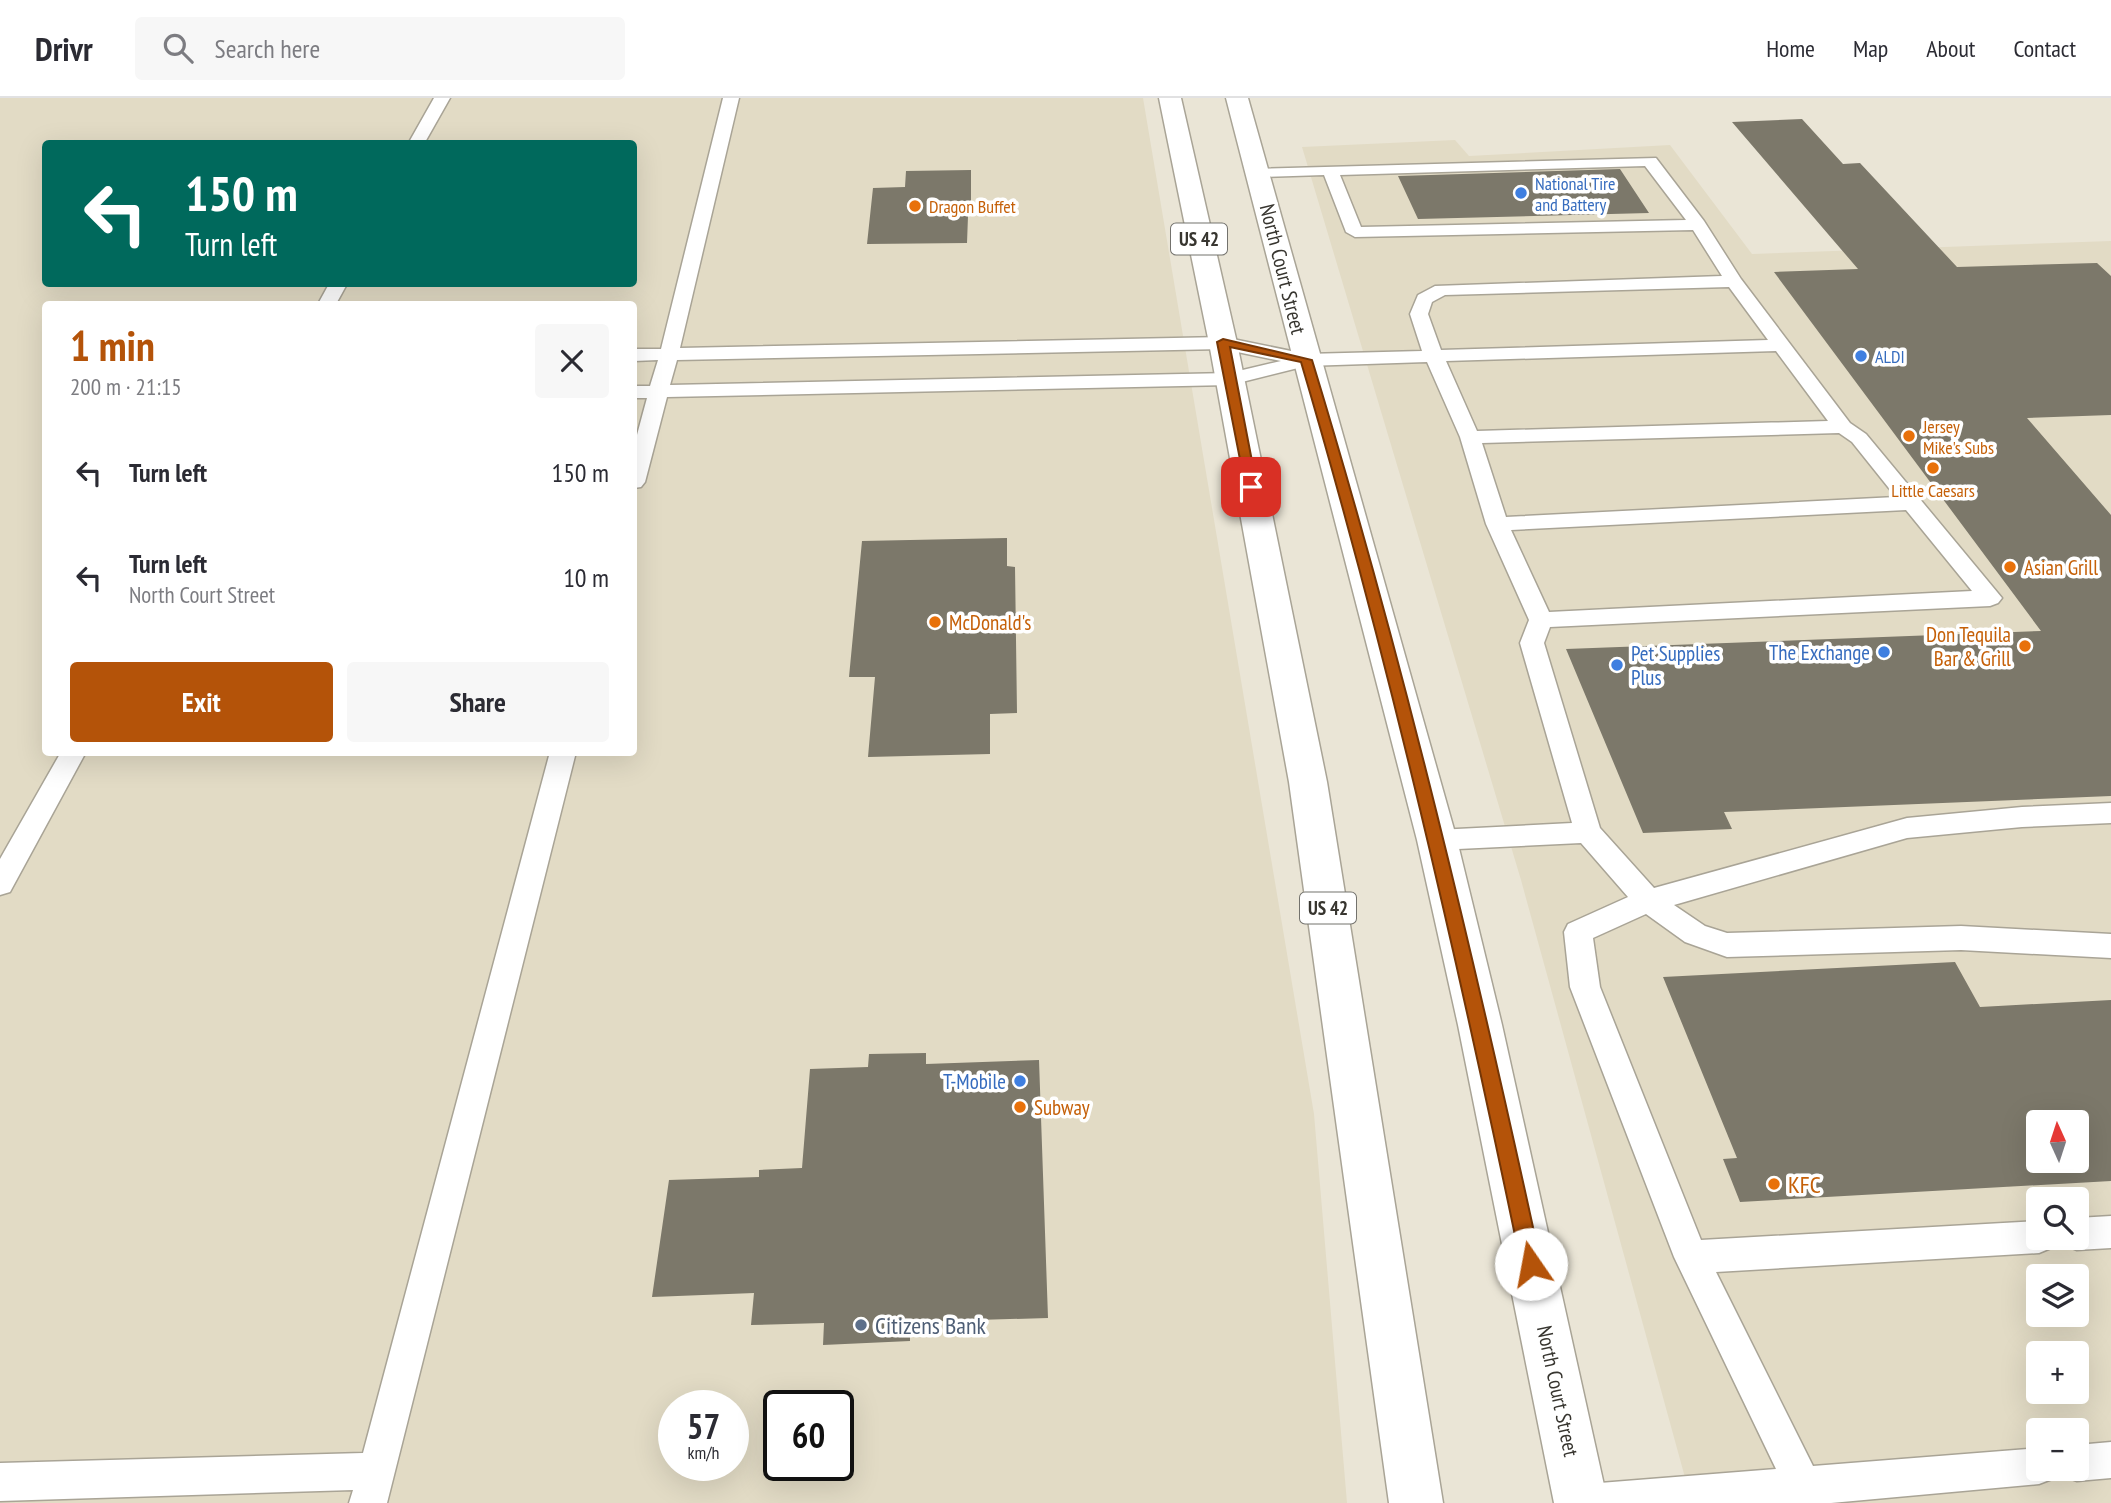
<!DOCTYPE html>
<html lang="en">
<head>
<meta charset="utf-8">
<style>
  :root { --surface:#fff; --page:#f7f7f7; --text:#2b2b33; --muted:#7c7c81; --line:#e1e1e2; --accent:#b45309 }
  body { margin:0; font-family:"PT Sans Narrow",sans-serif; background:var(--page); color:var(--text); height:100vh; display:flex; flex-direction:column; font-size:26px; white-space:nowrap }
  * { box-sizing:border-box; margin:0 }
  p { font-size:23px; color:var(--muted) }
  .icon { flex:none; width:38px; height:38px; fill:none; stroke:currentColor; stroke-width:2; stroke-linecap:round; stroke-linejoin:round }
  .map { position:relative; flex:1; overflow:hidden }
  .panel { position:absolute; left:42px; top:203px; width:595px; height:455px; display:flex; flex-direction:column; background:var(--surface); border-radius:7px; box-shadow:0 7px 28px #0002 }
  .panel>* { flex:none }
  .banner { position:absolute; left:42px; top:42px; width:595px; height:147px; border-radius:7px; box-shadow:0 7px 28px #0002; background:#00695c; color:#fff; overflow:hidden }
  .needle { width:46px; rotate:357deg }
  .controls { position:absolute; left:2026px; top:1012px; display:grid; gap:14px }
  .controls a { display:grid; place-items:center; width:63px; height:63px; border-radius:7px; background:var(--surface); box-shadow:0 7px 28px #0002; font-size:35px }
  .speed { position:absolute; left:658px; top:1292px; display:flex; gap:14px; font-size:35px; font-weight:700; text-align:center }
  .speed>* { display:grid; place-content:center; width:91px; height:91px; border-radius:50%; background:var(--surface); box-shadow:0 7px 28px #0002; line-height:1 }
  .speed small { font-size:18px; font-weight:400 }
  .speed .limit { border:4px solid #111; border-radius:10px; background:#fff; color:#111 }
  .pin { position:absolute; display:grid; place-items:center; width:60px; height:60px; color:#fff; margin:-30px; border-radius:14px; box-shadow:0 4px 10px #0006 }
  .me { position:absolute; width:77px; margin:-38px; rotate:348deg; stroke-linejoin:round; filter:drop-shadow(0 0 5px #0008) }
  .turn { display:flex; align-items:center; gap:24px; height:147px; padding:0 28px; font-size:32px }
  .turn .icon { width:91px; height:91px; stroke-width:2.5 }
  .turn b { display:block; font-size:49px; line-height:60px }
  .round { display:grid; place-items:center; flex:none; width:74px; height:74px; border-radius:7px; background:var(--page) }
  .head { display:flex; align-items:center; justify-content:space-between; height:119px; padding:0 28px }
  h1 { font-size:42px; font-weight:800; line-height:52px; color:var(--accent) }
  .button { display:flex; gap:14px; margin-top:auto; padding:14px 28px }
  .button a { flex:1; height:80px; border-radius:7px; background:var(--accent); color:#fff; font-size:28px; font-weight:800; line-height:80px; text-align:center }
  .button a+a { background:var(--page); color:var(--text) }
  ul { padding:0; list-style:none }
  li { display:flex; align-items:center; gap:21px; height:105px; padding:0 28px }
  li div { flex:1 }
  li b { display:block; font-size:26px }
  li em { font-style:normal }
  header { display:flex; align-items:center; gap:42px; box-sizing:border-box; height:98px; padding:0 35px; background:var(--surface); border-bottom:2px solid var(--line) }
  header strong { font-size:33px }
  nav { display:flex; gap:38px; margin-inline-start:auto; font-size:24px }
  .search { width:490px; height:63px; background:var(--page); display:flex; align-items:center; gap:18px; box-sizing:border-box; padding:0 24px; border-radius:7px; color:var(--muted); font-size:26px }
  .map>svg:first-child { display:block }
  .built { fill:#e2dbc5; fill-rule:evenodd }
  .building { fill:#7c786a; fill-rule:evenodd }
  .lines { fill:none; stroke-linecap:round; stroke-linejoin:round }
  .service-casing { stroke:#a9a496; stroke-width:3 }
  .primary-casing { stroke:#a9a496; stroke-width:3 }
  .service { fill:#fff; fill-rule:evenodd }
  .primary { fill:#fff; fill-rule:evenodd }
  .route { fill:#b45309; stroke:#753606; stroke-width:2 }
  .shop-dot { fill:#3f7fe0; stroke:#fff; stroke-width:2.5 }
  .food-dot { fill:#e8710a; stroke:#fff; stroke-width:2.5 }
  .service-dot { fill:#5c6f8a; stroke:#fff; stroke-width:2.5 }
  .labels { text-anchor:middle; dominant-baseline:central; stroke-width:7; stroke-linejoin:round; paint-order:stroke }
  .far-shop-label { font-size:18px; fill:#366cbe; stroke:#fff; text-anchor:start }
  .far-food-label { font-size:18px; fill:#c56008; stroke:#fff; text-anchor:start }
  .shield { fill:#fff; stroke:#73726d; stroke-width:2 }
  .shield-label { font-size:19px; font-weight:bold; fill:#37352f }
  .street-label { font-size:21px; fill:#37352f; stroke:#fff }
  .food-label { font-size:21px; fill:#c56008; stroke:#fff; text-anchor:start }
  .shop-label { font-size:21px; fill:#366cbe; stroke:#fff; text-anchor:end }
  .near-food-label { font-size:24px; fill:#c56008; stroke:#fff; text-anchor:start }
  .near-service-label { font-size:24px; fill:#4e5e75; stroke:#fff; text-anchor:start }
</style>
</head>
<body>
<header>
<strong>Drivr</strong>
<div class="search"><svg class="icon" aria-label="search" viewBox="0 0 24 24"><circle cx="10" cy="10" r="6"/><path d="M15 15l6 6"/></svg>Search here</div>
<nav><a>Home</a><a>Map</a><a>About</a><a>Contact</a></nav>
</header>
<div class="map">
<svg width="2111" height="1405" viewBox="0 0 2111 1405">
  <rect width="100%" height="100%" fill="#eae5d6"/>
  <path class="built" d="M0,0H1143L1314,1016L1347,1405H0ZM46,46H634V186H46ZM46,206H634V654H46ZM674,1307H733V1367H674ZM779,1307H838V1367H779Z
    M1455,42L1469,58L1670,47L1752,156L2111,143V1405H1692L1521,782L1302,49ZM2039,1024H2077V1062H2039ZM2039,1101H2077V1139H2039ZM2039,1178H2077V1216H2039ZM2039,1255H2077V1293H2039ZM2039,1332H2077V1370H2039Z"/>
  <path class="building" d="M1802,21L1843,66L1860,65L1957,169L2097,165L2111,178V317L2027,320L2111,417V698L1724,714L1732,731L1643,735L1566,551L2041,533L1774,174L1858,171L1732,24Z
    M1620,71L1649,115L1418,121L1398,78Z
    M971,72V118H968L967,145L867,146L873,90L905,89L906,73Z
    M1007,440V468L1015,469L1017,615L990,616V656L868,659L875,579H849L862,443Z
    M1955,864L1980,909L2111,902V1083L1740,1104L1723,1061L1737,1060L1663,879ZM2039,1024H2077V1062H2039Z
    M926,955V966L1039,962L1048,1220L910,1224V1243L823,1247L824,1225L751,1227L754,1195L652,1199L669,1082L759,1079V1072L802,1070L810,971L868,969L869,956Z"/>
  <g class="lines">
    <defs>
      <path id="service" d="M434,0H450L424,46H408Z
        M723,0H739L680,250L1223,239L1306,256L1422,253L1410,216L1418,197L1435,188L1722,178L1693,132L1355,139L1346,134L1324,77L1259,79L1253,77L1251,74L1253,71L1656,60L1704,123L1741,181L1850,325L1866,336L2002,500L1998,505L1990,508L1550,529L1544,545L1600,730L1654,790L1907,720L2022,709L2111,705V725L2022,729L1907,740L1674,807L1705,828L1727,835L1961,828L2111,836V860L1961,852L1727,859L1685,844L1646,816L1593,840L1600,889L1701,1142L2039,1123V1139H2055L2051,1150L2039,1155L1716,1174L1813,1368L2039,1350V1370H2056L2052,1381L2039,1386L1831,1405H1568L1574,1392L1587,1386L1776,1371L1674,1159L1570,889L1564,834L1568,826L1628,799L1581,745L1437,752L1427,749L1424,742L1427,735L1437,732L1572,725L1520,545L1529,522L1486,426L1460,339L1427,264L1306,268L1230,287L667,299L645,384L641,389L634,390V348L647,300H634V288H650L658,262L634,263V251H661ZM1645,68L1686,122L1361,129L1340,77ZM1729,189L1768,242L1441,252L1428,216L1432,204L1445,197ZM1223,251L1281,263L1230,275L670,287L677,262ZM1776,253L1828,323L1477,333L1446,263ZM1839,335L1852,344L1896,399L1506,419L1482,345ZM1906,412L1972,493L1549,514L1511,432Z
        M329,186H347L336,206H318Z
        M61,654H86L10,794L0,797V761Z
        M550,654H576L387,1405H349L353,1392L0,1403V1365L363,1355Z
        M2111,1118V1150L2077,1152L2065,1147L2062,1139H2077V1120Z
        M2111,1344V1380L2077,1383L2064,1378L2061,1370H2077V1347Z"/>
      <path id="primary" d="M1159,0H1181L1237,245L1327,684L1443,1405H1389L1289,684L1209,245Z
        M1226,0H1248L1457,742L1502,927L1608,1405H1554L1458,927L1417,742Z"/>
    </defs>
    <use href="#service" class="service-casing"/>
    <use href="#primary" class="primary-casing"/>
    <use href="#service" class="service"/>
    <use href="#primary" class="primary"/>
  </g>
  <path class="route" d="M1223,241L1312,262C1403,560 1475,862 1541,1166L1538,1173L1531,1176L1524,1173L1521,1166C1458,863 1389,561 1301,264L1230,249L1257,389L1255,392H1246L1217,244Z"/>
  <g class="shop-dot">
    <circle cx="1521" cy="95" r="7"/>
    <circle cx="1861" cy="258" r="7"/>
    <circle cx="1884" cy="554" r="7"/>
    <circle cx="1617" cy="567" r="7"/>
    <circle cx="1020" cy="983" r="7"/>
  </g>
  <g class="food-dot">
    <circle cx="915" cy="108" r="7"/>
    <circle cx="1909" cy="338" r="7"/>
    <circle cx="1933" cy="370" r="7"/>
    <circle cx="2010" cy="469" r="7"/>
    <circle cx="935" cy="524" r="7"/>
    <circle cx="2025" cy="548" r="7"/>
    <circle cx="1020" cy="1009" r="7"/>
    <circle cx="1774" cy="1086" r="7"/>
  </g>
  <circle class="service-dot" cx="861" cy="1227" r="7"/>
  <g class="labels">
    <g class="far-shop-label">
      <text x="1535" y="85">National Tire<tspan x="1535" dy="21">and Battery</tspan></text>
      <text x="1875" y="258">ALDI</text>
    </g>
    <g class="far-food-label">
      <text x="929" y="108">Dragon Buffet</text>
      <text x="1923" y="328">Jersey<tspan x="1923" dy="21">Mike's Subs</tspan></text>
      <text x="1933" y="392" text-anchor="middle">Little Caesars</text>
    </g>
    <g class="shield">
      <rect x="1171" y="125.5" width="56" height="31" rx="5"/>
      <rect x="1300" y="794.5" width="56" height="31" rx="5"/>
    </g>
    <g class="shield-label">
      <text x="1199" y="141">US 42</text>
      <text x="1328" y="810">US 42</text>
    </g>
    <g class="street-label">
      <text transform="translate(1283 171) rotate(76)">North Court Street</text>
      <text transform="translate(1558 1293) rotate(78)">North Court Street</text>
    </g>
    <g class="food-label">
      <text x="2024" y="469">Asian Grill</text>
      <text x="949" y="524">McDonald's</text>
      <text x="2011" y="536" text-anchor="end">Don Tequila<tspan x="2011" dy="24">Bar &amp; Grill</tspan></text>
      <text x="1034" y="1009">Subway</text>
    </g>
    <g class="shop-label">
      <text x="1870" y="554">The Exchange</text>
      <text x="1631" y="555" text-anchor="start">Pet Supplies<tspan x="1631" dy="24">Plus</tspan></text>
      <text x="1006" y="983">T-Mobile</text>
    </g>
    <g class="near-food-label">
      <text x="1788" y="1086">KFC</text>
    </g>
    <g class="near-service-label">
      <text x="875" y="1227">Citizens Bank</text>
    </g>
  </g>
</svg>
<div class="controls">
<a><svg class="needle" viewBox="-14 -14 28 28"><path d="M0-13l5 13h-10z" fill="#e53935"/><path d="M0 13l5-13h-10z" fill="#7c7c81"/></svg></a>
<a><svg class="icon" aria-label="search" viewBox="0 0 24 24"><circle cx="10" cy="10" r="6"/><path d="M15 15l6 6"/></svg></a>
<a><svg class="icon" aria-label="layers" viewBox="0 0 24 24"><path d="M12 4l9 5-9 5-9-5zM3 14l9 5 9-5"/></svg></a>
<a>+</a>
<a>−</a>
</div>
<div class="speed"><div>57<small>km/h</small></div><div class="limit">60</div></div>
<div class="pin" style="left:1251px;top:389px;background:#d93025"><svg class="icon" aria-label="arrive" viewBox="0 0 24 24"><path d="M6 21V4h12l-3 4 3 4H6"/></svg></div>
<svg class="me" style="left:1531px;top:1166px" viewBox="-20 -20 40 40"><circle r="19" fill="#fff"/><path d="M0-13L10 11 0 6-10 11z" fill="#b45309"/></svg>
<div class="banner">
<div class="turn"><svg class="icon" aria-label="left" viewBox="0 0 24 24"><path d="M17 20v-9H6M10 6l-5 5 5 5"/></svg><div><b>150 m</b>Turn left</div></div>
</div>
<section class="panel">
<div class="head"><div><h1>1 min</h1><p>200 m · 21:15</p></div><a class="round"><svg class="icon" aria-label="close" viewBox="0 0 24 24"><path d="M6 6l12 12M18 6L6 18"/></svg></a></div>
<ul>
<li><svg class="icon" aria-label="left" viewBox="0 0 24 24"><path d="M17 20v-9H6M10 6l-5 5 5 5"/></svg><div><b>Turn left</b></div><em>150 m</em></li>
<li><svg class="icon" aria-label="left" viewBox="0 0 24 24"><path d="M17 20v-9H6M10 6l-5 5 5 5"/></svg><div><b>Turn left</b><p>North Court Street</p></div><em>10 m</em></li>
</ul>
<div class="button"><a>Exit</a><a>Share</a></div>
</section>
</div>
</body>
</html>
